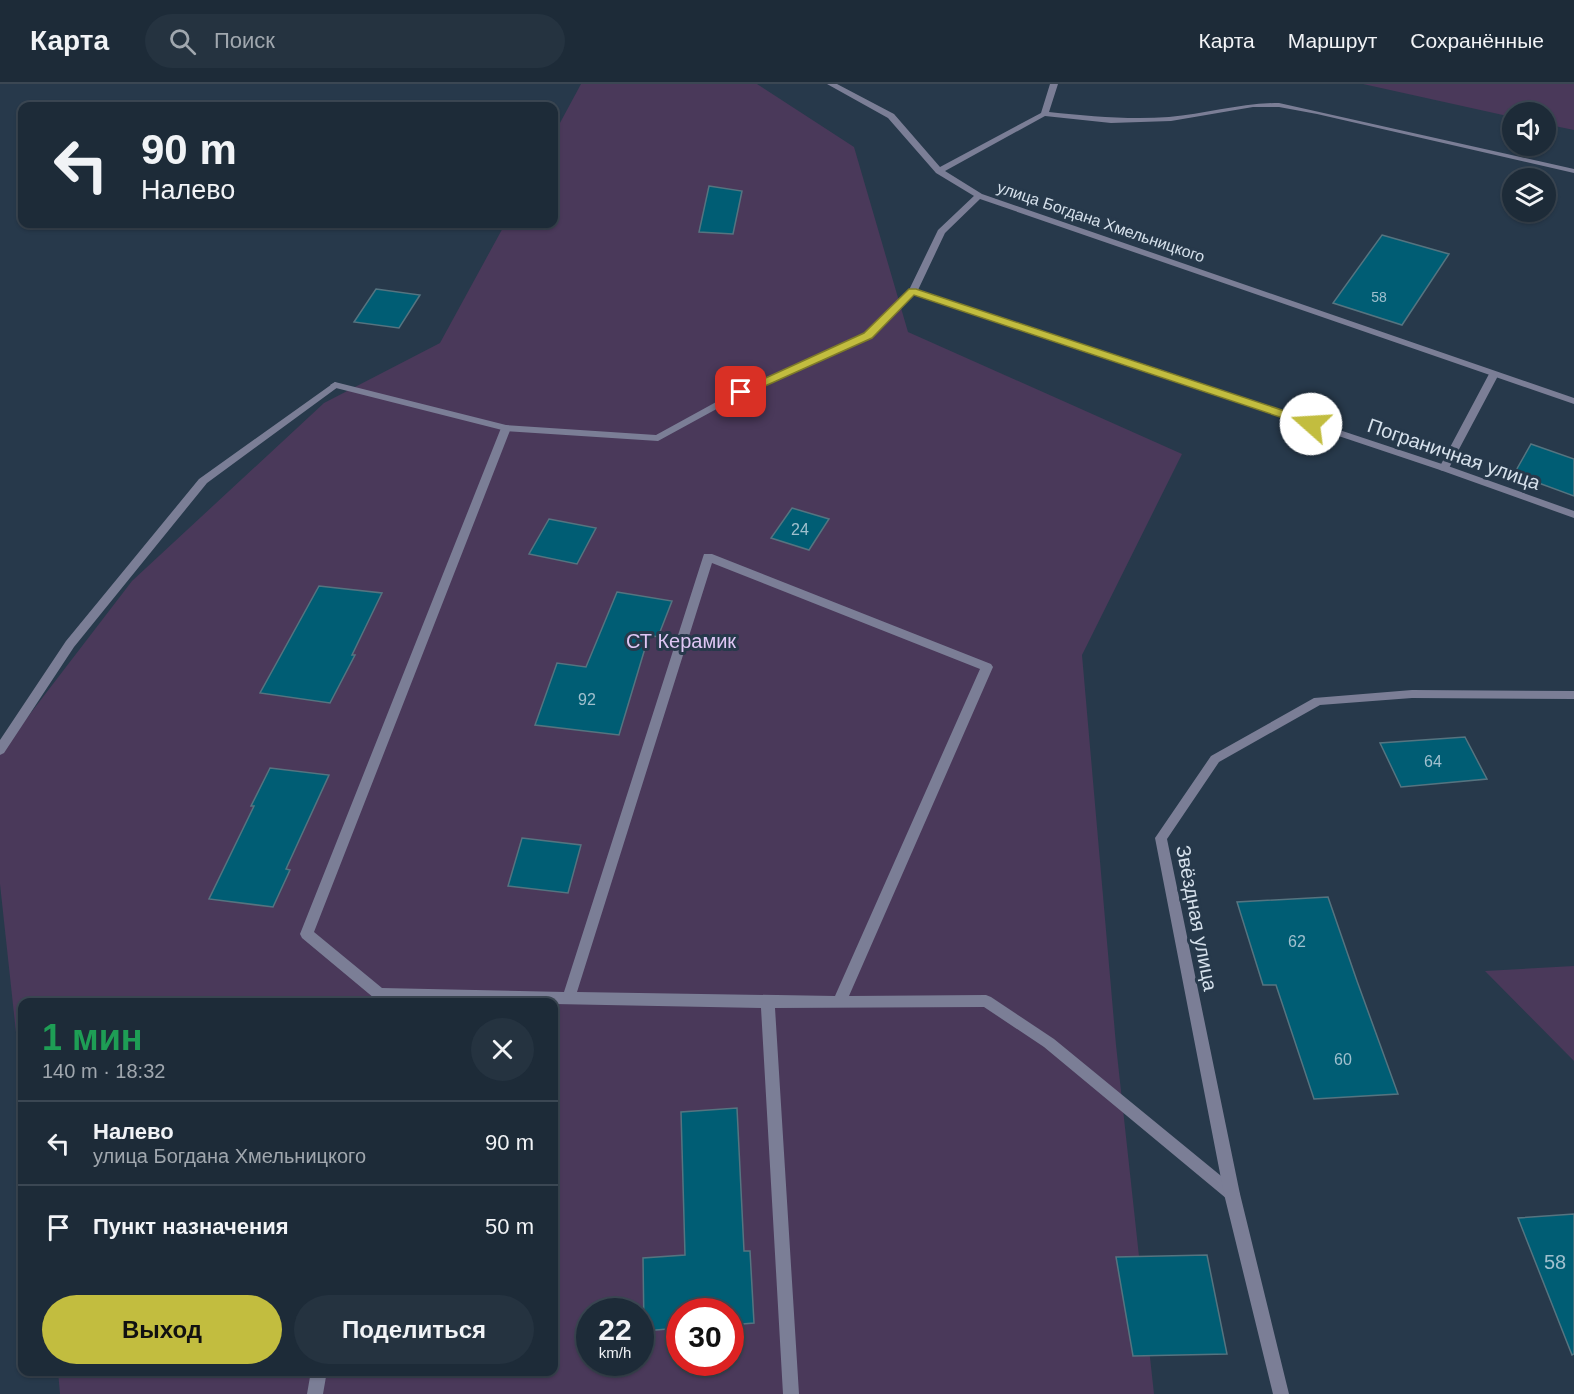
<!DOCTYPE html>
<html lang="ru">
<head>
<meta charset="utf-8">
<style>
  :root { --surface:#1d2b38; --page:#253340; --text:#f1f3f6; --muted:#a0a7ae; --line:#3b4753; --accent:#c2bd3f }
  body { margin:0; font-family:Arial,sans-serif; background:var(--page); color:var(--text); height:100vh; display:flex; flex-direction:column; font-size:22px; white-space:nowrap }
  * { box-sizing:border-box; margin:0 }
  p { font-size:20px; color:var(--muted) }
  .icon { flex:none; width:33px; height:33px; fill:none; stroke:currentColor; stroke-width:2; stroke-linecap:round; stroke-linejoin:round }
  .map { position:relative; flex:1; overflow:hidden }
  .panel { position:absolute; left:18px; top:914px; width:540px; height:378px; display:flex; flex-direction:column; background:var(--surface); border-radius:12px; box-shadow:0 2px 4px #0004,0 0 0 2px var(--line) }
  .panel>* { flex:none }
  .banner { position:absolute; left:18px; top:18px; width:540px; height:126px; border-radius:12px; box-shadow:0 2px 4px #0004,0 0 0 2px var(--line); background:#1d2b38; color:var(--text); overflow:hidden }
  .controls { position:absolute; left:1502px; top:18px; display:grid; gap:12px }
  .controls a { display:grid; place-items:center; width:54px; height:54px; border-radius:50%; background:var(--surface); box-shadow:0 2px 4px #0004,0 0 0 2px var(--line); font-size:30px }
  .speed { position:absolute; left:576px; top:1214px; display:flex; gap:12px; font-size:30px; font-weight:700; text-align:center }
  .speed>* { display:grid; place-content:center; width:78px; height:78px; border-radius:50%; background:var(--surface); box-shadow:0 2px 4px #0004,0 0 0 2px var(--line); line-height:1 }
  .speed small { font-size:15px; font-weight:400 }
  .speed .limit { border:9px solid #d22; background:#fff; color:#111 }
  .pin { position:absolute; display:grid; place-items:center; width:51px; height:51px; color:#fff; margin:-26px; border-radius:12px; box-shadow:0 3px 9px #0006 }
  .me { position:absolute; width:66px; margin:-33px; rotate:289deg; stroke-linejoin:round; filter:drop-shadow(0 0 4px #0008) }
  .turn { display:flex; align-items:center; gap:21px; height:126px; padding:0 24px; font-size:27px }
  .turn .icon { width:78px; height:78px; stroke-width:2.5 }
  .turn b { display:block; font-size:42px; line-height:51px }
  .round { display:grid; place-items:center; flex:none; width:63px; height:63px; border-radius:32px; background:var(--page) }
  .headline { display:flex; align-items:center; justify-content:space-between; height:102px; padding:0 24px }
  h1 { font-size:36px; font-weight:600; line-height:45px; color:#1e9e55 }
  .button { display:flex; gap:12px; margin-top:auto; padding:12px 24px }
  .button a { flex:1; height:69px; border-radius:36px; background:var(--accent); color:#111; font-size:24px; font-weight:600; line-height:69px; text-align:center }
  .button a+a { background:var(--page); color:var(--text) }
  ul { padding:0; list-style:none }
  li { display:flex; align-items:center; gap:18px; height:84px; padding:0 24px; border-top:2px solid var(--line) }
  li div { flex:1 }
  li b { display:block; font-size:22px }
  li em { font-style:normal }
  header { display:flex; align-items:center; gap:36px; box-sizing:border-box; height:84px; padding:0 30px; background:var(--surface); border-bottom:2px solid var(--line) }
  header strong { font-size:28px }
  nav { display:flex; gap:33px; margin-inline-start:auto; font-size:21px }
  .search { width:420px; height:54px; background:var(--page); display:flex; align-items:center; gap:15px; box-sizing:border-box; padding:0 21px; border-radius:33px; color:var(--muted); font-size:22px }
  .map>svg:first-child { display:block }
  .green { fill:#4a395a; fill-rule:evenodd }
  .building { fill:#005d74; stroke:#557480; stroke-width:1.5 }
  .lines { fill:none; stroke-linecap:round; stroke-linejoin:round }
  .service { fill:#7b7e96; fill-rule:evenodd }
  .minor { fill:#7b7e96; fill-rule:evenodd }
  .route { fill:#c2bd3f; stroke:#7e7b29; stroke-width:1.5 }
  .labels { text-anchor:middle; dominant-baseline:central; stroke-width:6; stroke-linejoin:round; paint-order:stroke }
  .far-number-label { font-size:14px; fill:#a0c0ce }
  .far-street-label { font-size:16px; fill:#d6e1ec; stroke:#27394b }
  .number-label { font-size:16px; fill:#a0c0ce }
  .street-label { font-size:20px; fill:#d6e1ec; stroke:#27394b }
  .park-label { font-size:20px; fill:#dec6f4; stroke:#27394b }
  .near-number-label { font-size:20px; fill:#a0c0ce }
</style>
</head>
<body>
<header>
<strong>Карта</strong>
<div class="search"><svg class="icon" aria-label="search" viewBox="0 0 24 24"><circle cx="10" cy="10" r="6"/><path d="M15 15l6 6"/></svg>Поиск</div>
<nav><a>Карта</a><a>Маршрут</a><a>Сохранённые</a></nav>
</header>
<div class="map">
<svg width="1574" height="1310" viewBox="0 0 1574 1310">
  <rect width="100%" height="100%" fill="#27394b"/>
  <path class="green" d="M581,0H757L854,63L908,248L1182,370L1082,571L1116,961L1154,1310H60L58,1287H554V918H22V1004L0,800V669L132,497L324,319L440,259L505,140H554V50ZM590,1227H640V1278H590ZM680,1227H730V1278H680Z
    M1363,0H1574V46L1545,40V28H1512V33Z
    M1574,882V977L1485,887Z"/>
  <path class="building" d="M709,102L742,107L733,150L699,148Z
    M1382,151L1449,170L1402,241L1333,219Z
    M376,205L420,211L399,244L354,238Z
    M1531,360L1574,375V412L1514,390Z
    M792,424L829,435L809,466L771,454Z
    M549,435L596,444L577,480L529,470Z
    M319,502L382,509L352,571H355L330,619L260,609Z
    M617,508L672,517L658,553L649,551L619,651L535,641L557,579L586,583Z
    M1465,653L1487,695L1401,703L1380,659Z
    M270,684L329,691L286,785L290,786L273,823L209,815L254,722H251Z
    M522,754L581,761L568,809L508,802Z
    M1328,813L1357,897L1398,1010L1314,1015L1276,901H1263L1237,818Z
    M737,1024L744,1167H750L754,1239L730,1241V1227H680V1244L644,1247L643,1174L685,1171L681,1028Z
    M1574,1130V1270L1572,1271L1518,1134Z
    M1207,1171L1227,1270L1133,1272L1116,1173Z"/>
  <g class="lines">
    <path class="service" d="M827,0H837L894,30L940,83L1041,29L1050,0H1058L1049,28C1089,32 1128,36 1169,33C1206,30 1241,19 1279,19L1574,85V89L1317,30L1279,23H1253L1171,37L1111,39L1045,32L945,87L982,110V114L979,115L936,89L888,34Z
      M1494,287L1499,290L1449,384L1444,387L1440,386L1439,384L1489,290Z
      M335,298L340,301L338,303L207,399L74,563L4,669L0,671V656L66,557L199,395Z
      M506,341L511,344L314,848L382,904L564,908L703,473L704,470H712L991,580L993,583L849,912L986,911L991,913L1054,955L1237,1105L1240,1110L1237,1115L1232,1117L1227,1115L1044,963L984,923L775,924L799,1310H783L761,924L554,920V918L379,916L374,914L302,854L300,850L501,344ZM712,479L980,585L835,912L577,908Z
      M311,1287H327L323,1310H307Z"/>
    <path class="minor" d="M976,110H982L1574,314V320L980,115L945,149L918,206L1448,382L1574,427V434L1440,386L915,210L871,253L744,310L658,357L506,347L332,303L330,301L335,298L506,341L656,351L738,306L865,249L909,206L938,146Z
      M1412,606L1574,607V615L1412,614L1320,621L1219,678L1167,755L1240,1110L1289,1310H1273L1224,1110L1155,754L1211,672L1314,614Z"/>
  </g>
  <path class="route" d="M909,205H916L1315,337L1317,340L1315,342H1307L914,211L872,254L745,311L741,312L735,308L864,249Z"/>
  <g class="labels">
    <g class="far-number-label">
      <text x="1379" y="213">58</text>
    </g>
    <g class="far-street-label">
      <text transform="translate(1101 138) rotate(19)">улица Богдана Хмельницкого</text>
    </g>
    <g class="number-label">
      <text x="800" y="445">24</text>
      <text x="587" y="615">92</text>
      <text x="1433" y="677">64</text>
      <text x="1297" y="857">62</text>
      <text x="1343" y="975">60</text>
    </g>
    <g class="street-label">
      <text transform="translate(1454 370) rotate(19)">Пограничная улица</text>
      <text transform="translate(1197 834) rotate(79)">Звёздная улица</text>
    </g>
    <g class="park-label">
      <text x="681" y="557">СТ Керамик</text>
    </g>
    <g class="near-number-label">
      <text x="1555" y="1178">58</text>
    </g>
  </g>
</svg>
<div class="controls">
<a><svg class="icon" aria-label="sound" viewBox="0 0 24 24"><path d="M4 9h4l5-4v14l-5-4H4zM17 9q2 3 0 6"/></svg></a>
<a><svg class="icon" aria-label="layers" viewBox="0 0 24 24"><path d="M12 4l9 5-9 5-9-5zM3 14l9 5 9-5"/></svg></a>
</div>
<div class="speed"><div>22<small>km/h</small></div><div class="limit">30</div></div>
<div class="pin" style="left:741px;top:308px;background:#d93025"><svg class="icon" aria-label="arrive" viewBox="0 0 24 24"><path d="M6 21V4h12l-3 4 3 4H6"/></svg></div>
<svg class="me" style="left:1311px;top:340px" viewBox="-20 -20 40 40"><circle r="19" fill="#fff"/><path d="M0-13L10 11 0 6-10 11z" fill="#c2bd3f"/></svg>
<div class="banner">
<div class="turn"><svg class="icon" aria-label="left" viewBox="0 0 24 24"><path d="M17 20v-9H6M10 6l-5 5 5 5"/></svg><div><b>90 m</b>Налево</div></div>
</div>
<section class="panel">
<div class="headline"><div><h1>1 мин</h1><p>140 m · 18:32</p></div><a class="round"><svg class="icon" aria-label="close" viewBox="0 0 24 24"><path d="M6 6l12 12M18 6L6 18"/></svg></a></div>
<ul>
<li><svg class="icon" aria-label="left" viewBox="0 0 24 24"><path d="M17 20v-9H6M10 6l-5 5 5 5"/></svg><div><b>Налево</b><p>улица Богдана Хмельницкого</p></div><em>90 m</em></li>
<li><svg class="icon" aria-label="arrive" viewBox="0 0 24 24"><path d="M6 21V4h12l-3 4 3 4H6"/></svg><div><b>Пункт назначения</b></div><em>50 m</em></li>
</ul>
<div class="button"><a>Выход</a><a>Поделиться</a></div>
</section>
</div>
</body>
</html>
